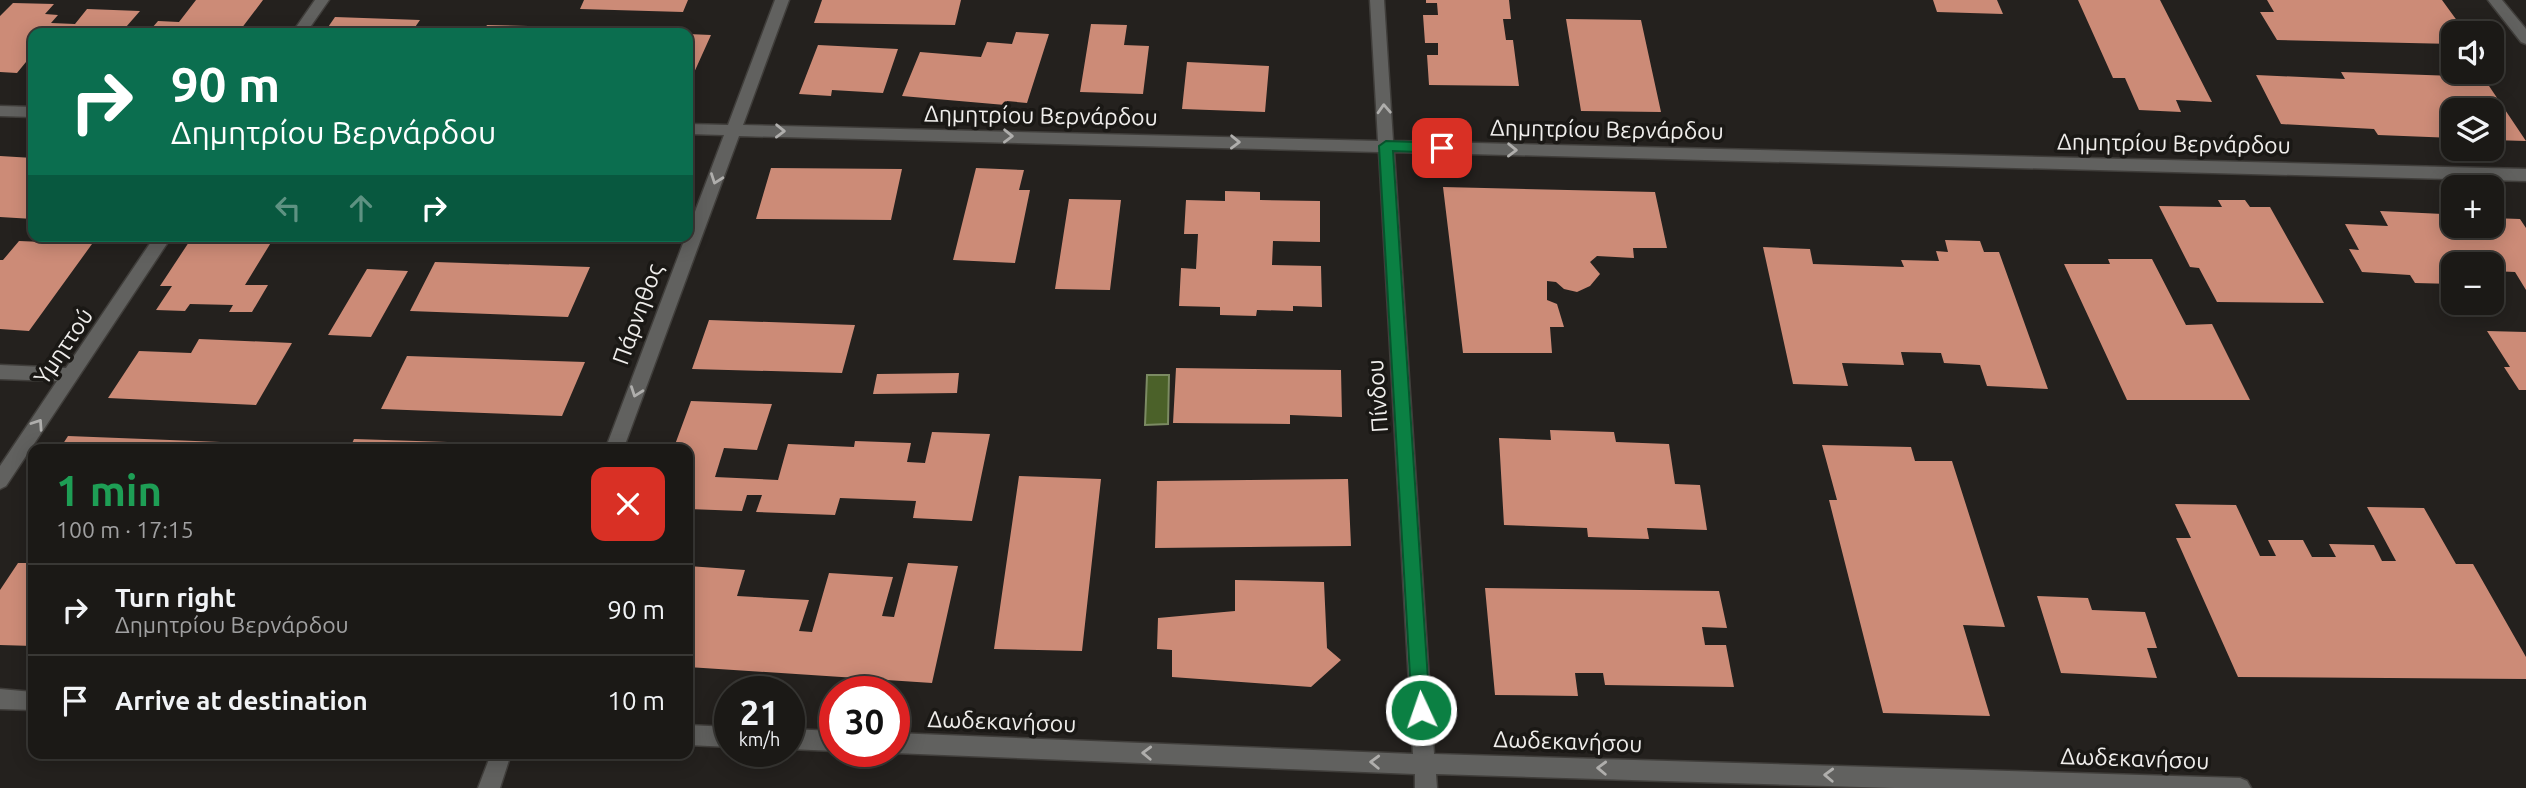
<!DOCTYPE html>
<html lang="en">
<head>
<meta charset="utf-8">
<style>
  :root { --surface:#1b1916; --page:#282623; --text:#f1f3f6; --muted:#a0a0a1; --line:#393835 }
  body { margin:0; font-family:Ubuntu,sans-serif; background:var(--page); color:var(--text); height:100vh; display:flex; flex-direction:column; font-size:26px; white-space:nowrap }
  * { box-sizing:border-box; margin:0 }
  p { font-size:23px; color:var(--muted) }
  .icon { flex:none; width:38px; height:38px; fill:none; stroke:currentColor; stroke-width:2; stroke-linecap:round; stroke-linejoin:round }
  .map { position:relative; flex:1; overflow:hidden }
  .panel { position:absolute; left:28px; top:444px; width:665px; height:315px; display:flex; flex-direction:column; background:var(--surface); border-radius:14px; box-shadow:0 4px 18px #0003,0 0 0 2px var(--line) }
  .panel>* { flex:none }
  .banner { position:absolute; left:28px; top:28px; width:665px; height:214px; border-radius:14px; box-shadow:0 4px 18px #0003,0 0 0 2px var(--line); background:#0b6e4f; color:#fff; overflow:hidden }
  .fabs { position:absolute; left:2441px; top:21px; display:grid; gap:14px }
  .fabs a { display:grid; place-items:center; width:63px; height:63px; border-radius:14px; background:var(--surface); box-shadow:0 4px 18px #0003,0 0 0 2px var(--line); font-size:35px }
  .speed { position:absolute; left:714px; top:676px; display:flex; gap:14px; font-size:35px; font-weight:700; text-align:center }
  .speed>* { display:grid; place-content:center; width:91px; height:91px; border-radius:50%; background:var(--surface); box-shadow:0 4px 18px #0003,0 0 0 2px var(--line); line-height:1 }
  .speed small { font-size:18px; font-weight:400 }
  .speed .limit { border:10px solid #d22; background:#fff; color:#111 }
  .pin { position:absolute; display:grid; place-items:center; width:60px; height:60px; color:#fff; margin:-30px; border-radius:14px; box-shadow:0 4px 10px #0006 }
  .me { position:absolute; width:77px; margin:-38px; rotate:357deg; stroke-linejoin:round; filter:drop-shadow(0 0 5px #0008) }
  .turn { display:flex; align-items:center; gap:24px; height:147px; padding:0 28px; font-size:32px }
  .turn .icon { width:91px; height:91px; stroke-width:2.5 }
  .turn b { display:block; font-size:49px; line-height:60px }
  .lanes { display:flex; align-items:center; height:66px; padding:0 28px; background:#0003; justify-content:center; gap:35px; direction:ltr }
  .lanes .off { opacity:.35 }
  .round { display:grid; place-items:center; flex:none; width:74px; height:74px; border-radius:14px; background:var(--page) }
  .summary { display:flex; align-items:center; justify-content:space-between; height:119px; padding:0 28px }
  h1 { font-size:42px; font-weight:700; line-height:52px; color:#1e9e55 }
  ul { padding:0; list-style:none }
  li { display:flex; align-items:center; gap:21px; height:91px; padding:0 28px; border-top:2px solid var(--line) }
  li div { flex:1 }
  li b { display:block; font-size:26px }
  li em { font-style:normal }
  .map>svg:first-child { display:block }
  .water { fill:#4b6129; stroke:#7c8b63; stroke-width:2 }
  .building { fill:#cc8b77 }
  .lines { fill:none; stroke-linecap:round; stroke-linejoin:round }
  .minor-casing { stroke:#403e3b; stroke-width:3 }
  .minor { fill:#61615f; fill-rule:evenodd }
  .oneway { stroke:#afaeac }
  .route { fill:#0b8043; stroke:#07532c; stroke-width:2 }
  .labels { text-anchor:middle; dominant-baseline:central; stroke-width:7; stroke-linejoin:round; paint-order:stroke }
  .street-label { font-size:23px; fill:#efedeb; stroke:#1a1815 }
</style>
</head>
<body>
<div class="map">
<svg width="2526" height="788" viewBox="0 0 2526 788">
  <rect width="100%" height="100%" fill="#24211e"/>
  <path class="water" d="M1147,375H1169L1168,424L1145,425Z"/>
  <path class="building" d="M196,0H263L238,33H33V62H26L17,73L0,72V16L13,3L54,4L45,14L58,15L51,23L75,24L87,9L140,11L126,27L152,28L158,21L179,22Z
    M584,0H688L683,12L580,9Z
    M822,0H961L955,25L814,23Z
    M1426,0H1509L1511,19H1503L1506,40H1513L1519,86L1429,85L1427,55H1438V43H1425L1423,15H1438L1437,3H1426Z
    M1933,0H1997L2003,14L1937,12Z
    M2078,0H2160L2212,102L2176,100L2181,112L2139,110L2125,78H2113Z
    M2267,0H2442L2466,33H2454V44L2277,40L2260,12H2274Z
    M335,17L420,20L413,30L436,31V33H324Z
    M1566,19L1641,20L1661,112L1581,111Z
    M1091,24L1127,25L1124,45L1149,46L1143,94L1080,92Z
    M487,25L569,27L566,33H482Z
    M1016,32L1049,34L1027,103L1007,101L1005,105L902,96L920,52L981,57L987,42L1012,44Z
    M688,34L711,35L688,86Z
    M818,45L898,49L883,93L832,90L831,96L799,94Z
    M1187,62L1269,66L1265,112L1182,109Z
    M2341,72L2483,77L2526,141L2492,140V110H2454V138L2378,135L2374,129L2281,124L2256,75L2345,79Z
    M0,156L33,158V219L0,217Z
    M771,168L902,169L891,220L756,219Z
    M976,168L1024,170L1019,190H1030L1015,263L953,260Z
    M1443,187L1655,192L1667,248H1633L1634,258L1597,256L1590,262L1600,274L1590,286L1577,292L1564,289L1556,282L1547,281V300L1557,304L1564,327H1550L1552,353H1463Z
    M1225,191L1260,192V200L1320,201V242L1273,241L1272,265L1321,266L1322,307L1293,306V311L1257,310L1256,316L1220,315V307L1179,306L1181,268L1196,269L1198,234H1184L1186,200L1225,201Z
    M1069,199L1121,200L1110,290L1055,289Z
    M2218,200H2245L2250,207H2270L2324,303L2217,302L2199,268L2190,267L2159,206L2222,207Z
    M2380,211L2443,214L2450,227L2492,226V218L2520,219L2526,228V290L2515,272L2492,271L2497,279H2492V264H2454V284L2415,283L2410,275L2362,272L2349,249L2359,250L2345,224L2388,226Z
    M207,236H275L245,285H268L252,312H229L233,305L190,304L185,311L156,310L172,286H160L189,242L203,243Z
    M325,236H377L374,243L322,242Z
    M1945,240L1980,241L1984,252H1999L2048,389L1987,386L1980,365L1944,363L1941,353L1901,352L1904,365L1842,363L1848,386L1793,384L1763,247L1810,249L1813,264L1904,267L1901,260L1939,261L1936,251L1948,252Z
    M19,241L92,244L29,331L0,329V260H3Z
    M2108,259H2152L2186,325L2212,324L2250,400H2127L2064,264H2110Z
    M435,262L590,267L568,317L410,311Z
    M367,269L408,271L371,337L328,335Z
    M709,320L855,325L842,373L692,369Z
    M2487,331L2526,332V390H2519L2504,367H2510Z
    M199,339L292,343L256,405L108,398L139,351L191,353Z
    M407,356L585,362L562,416L381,409Z
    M1176,368L1341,370L1342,417L1290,415V424L1173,423Z
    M959,373L957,393L873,394L877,374Z
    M691,401L772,404L757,450L724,448L715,477L778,480L788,444L854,447L855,441L911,443L907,462L925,463L932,432L990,434L972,521L913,518L916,501L840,498L835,515L756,512L762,495H747L742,511L688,509V450H673Z
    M1550,430L1614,432L1616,442L1669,444L1675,484L1700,485L1707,530L1647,528L1649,539L1588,537L1587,528L1504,525L1499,438L1551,440Z
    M68,436L246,443L242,450H59Z
    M354,439L539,445L536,450H349Z
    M1822,445L1911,447L1915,461H1952L2005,627L1963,625L1990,716L1883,713L1829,500H1837Z
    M1019,476L1101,479L1082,651L994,649Z
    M1348,479L1351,546L1155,548L1157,481Z
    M2175,504L2236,505L2260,556H2276L2268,540H2303L2312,557H2336L2329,544L2374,545L2382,561H2396L2367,507L2424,508L2456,564H2473L2526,657V679L2238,677L2176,538H2191Z
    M18,563H33V646L0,645V590Z
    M908,563L958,566L932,683L688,667V566L745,570L737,596L809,600L799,631L812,632L829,573L893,577L882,616L894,617Z
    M1235,580L1324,582L1327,648L1341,660L1311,687L1172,677V650L1157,649L1158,618L1235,611Z
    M1485,588L1719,591L1727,628L1702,627L1705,645H1726L1734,687L1605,685L1603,673H1575L1578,696L1495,695Z
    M2037,596L2088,598L2092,610L2145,612L2157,648H2147L2157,678L2061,673Z"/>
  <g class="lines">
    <defs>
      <path id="minor" d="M315,0H329L306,33H292Z
        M775,0H789L743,125L1378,141L1370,0H1384L1393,141L2526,169V181L1394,152L1434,754L2240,778L2247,781L2251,788H1894L1436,774L1437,788H1415V774L894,753L889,751H894V733L1413,754L1379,152L739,136L623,450H605L724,135L688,134V124L728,125Z
        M2488,0H2502L2526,29V44L2521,42Z
        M0,106L33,107V117L0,116Z
        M155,236H172L6,486L0,489V466L57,381L0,379V365L66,368Z
        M0,689L33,692V710L0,709Z
        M688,725L730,727V747L688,745Z
        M789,729L835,731V751L789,749Z
        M491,754H511L500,788H478Z"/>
    </defs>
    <use href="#minor" class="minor-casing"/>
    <use href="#minor" class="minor"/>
  </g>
  <defs><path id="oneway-chevron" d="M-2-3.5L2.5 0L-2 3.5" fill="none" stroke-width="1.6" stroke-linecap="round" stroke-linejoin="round" transform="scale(1.75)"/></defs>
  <g class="oneway">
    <use href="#oneway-chevron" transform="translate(1384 109) rotate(-93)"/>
    <use href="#oneway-chevron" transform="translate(780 131) rotate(1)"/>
    <use href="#oneway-chevron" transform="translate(1008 136) rotate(1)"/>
    <use href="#oneway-chevron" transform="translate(1235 142) rotate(1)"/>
    <use href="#oneway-chevron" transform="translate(1512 150) rotate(1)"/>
    <use href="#oneway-chevron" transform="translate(716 179) rotate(110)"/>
    <use href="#oneway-chevron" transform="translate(636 392) rotate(110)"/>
    <use href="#oneway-chevron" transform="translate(38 424) rotate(-56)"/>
    <use href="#oneway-chevron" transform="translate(1147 753) rotate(-178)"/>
    <use href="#oneway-chevron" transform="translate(1375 762) rotate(-178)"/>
    <use href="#oneway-chevron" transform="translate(1602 768) rotate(-178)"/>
    <use href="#oneway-chevron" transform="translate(1829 775) rotate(-178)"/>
  </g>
  <path class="route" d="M1386,141L1442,143L1449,148L1442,153L1393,151L1430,710L1427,716L1421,719L1414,716L1412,710L1379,146Z"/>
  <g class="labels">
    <g class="street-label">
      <text transform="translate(1041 115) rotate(1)">Δημητρίου Βερνάρδου</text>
      <text transform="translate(1607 129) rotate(1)">Δημητρίου Βερνάρδου</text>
      <text transform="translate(2174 143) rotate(1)">Δημητρίου Βερνάρδου</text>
      <text transform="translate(637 314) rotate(-70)">Πάρνηθος</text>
      <text transform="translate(63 346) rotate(-56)">Υμηττού</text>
      <text transform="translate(1377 396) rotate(-94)">Πίνδου</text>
      <text transform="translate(1002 721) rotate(2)">Δωδεκανήσου</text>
      <text transform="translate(1568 741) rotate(2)">Δωδεκανήσου</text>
      <text transform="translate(2135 758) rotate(2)">Δωδεκανήσου</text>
    </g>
  </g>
</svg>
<div class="fabs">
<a><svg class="icon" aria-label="sound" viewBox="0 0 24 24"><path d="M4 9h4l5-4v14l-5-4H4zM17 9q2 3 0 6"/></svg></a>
<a><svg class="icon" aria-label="layers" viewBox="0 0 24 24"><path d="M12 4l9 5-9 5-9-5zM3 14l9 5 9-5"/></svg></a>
<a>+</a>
<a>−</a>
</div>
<div class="speed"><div>21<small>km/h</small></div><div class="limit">30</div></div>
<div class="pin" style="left:1442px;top:148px;background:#d93025"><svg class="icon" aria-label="arrive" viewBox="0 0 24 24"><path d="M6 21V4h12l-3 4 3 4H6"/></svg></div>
<svg class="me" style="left:1421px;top:710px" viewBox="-20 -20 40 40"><circle r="17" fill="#0b8043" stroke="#fff" stroke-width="3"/><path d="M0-11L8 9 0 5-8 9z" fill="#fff"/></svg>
<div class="banner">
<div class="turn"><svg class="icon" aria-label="right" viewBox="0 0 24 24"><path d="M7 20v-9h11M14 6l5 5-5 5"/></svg><div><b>90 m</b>Δημητρίου Βερνάρδου</div></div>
<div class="lanes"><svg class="icon off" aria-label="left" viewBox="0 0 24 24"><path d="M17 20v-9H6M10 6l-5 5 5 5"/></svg><svg class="icon off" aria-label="ahead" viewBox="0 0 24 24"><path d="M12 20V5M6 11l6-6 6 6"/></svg><svg class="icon" aria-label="right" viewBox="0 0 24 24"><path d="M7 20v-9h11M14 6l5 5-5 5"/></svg></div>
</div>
<section class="panel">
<div class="summary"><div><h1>1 min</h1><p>100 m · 17:15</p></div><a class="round" style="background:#d93025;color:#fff"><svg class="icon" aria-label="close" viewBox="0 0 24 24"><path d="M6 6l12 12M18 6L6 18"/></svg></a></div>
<ul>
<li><svg class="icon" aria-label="right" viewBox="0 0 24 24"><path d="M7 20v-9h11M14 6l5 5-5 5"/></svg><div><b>Turn right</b><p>Δημητρίου Βερνάρδου</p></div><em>90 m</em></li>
<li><svg class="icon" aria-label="arrive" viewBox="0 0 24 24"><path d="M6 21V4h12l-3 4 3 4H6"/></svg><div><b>Arrive at destination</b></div><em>10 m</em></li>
</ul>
</section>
</div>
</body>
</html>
